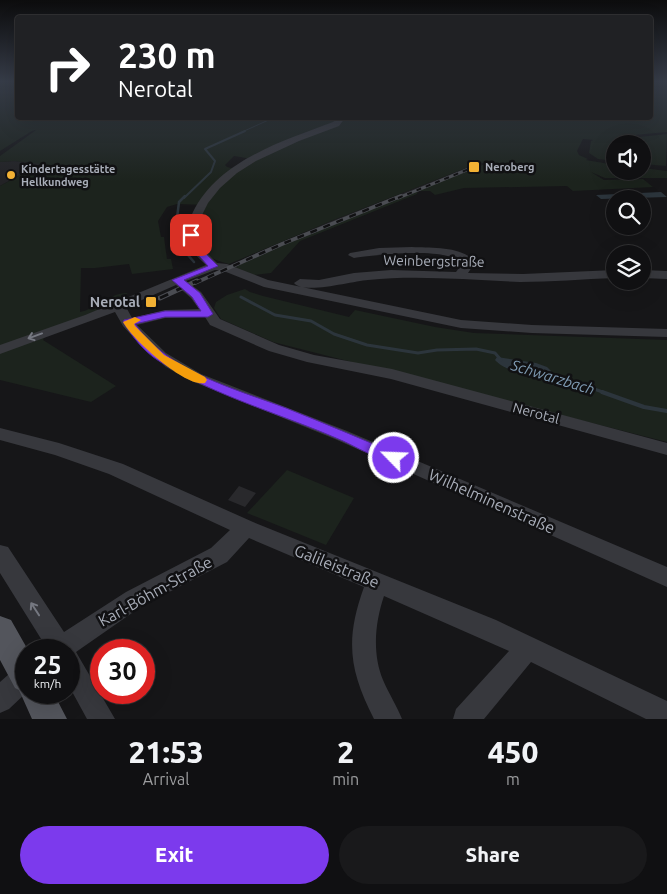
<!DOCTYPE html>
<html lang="en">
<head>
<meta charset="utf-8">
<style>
  :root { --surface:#101012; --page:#19191b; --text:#f1f3f6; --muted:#9c9d9f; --line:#303032; --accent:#7c3aed }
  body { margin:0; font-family:Ubuntu,sans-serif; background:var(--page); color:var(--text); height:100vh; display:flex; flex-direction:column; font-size:19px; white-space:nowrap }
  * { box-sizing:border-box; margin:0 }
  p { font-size:16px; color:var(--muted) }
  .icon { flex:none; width:28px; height:28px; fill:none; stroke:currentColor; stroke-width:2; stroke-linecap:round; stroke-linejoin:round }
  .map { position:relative; height:719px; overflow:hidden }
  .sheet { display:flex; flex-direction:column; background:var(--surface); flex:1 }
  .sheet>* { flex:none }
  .top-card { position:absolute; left:15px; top:15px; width:638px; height:105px; border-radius:5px; box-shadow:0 5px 20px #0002,0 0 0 1px var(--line); background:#202124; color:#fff; overflow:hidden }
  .fabs { position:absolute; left:606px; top:135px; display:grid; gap:10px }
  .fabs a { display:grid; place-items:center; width:45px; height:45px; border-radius:50%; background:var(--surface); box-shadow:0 5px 20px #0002,0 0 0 1px var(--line); font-size:25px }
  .speed { position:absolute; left:15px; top:639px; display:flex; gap:10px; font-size:25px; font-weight:700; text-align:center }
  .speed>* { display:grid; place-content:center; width:65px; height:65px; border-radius:50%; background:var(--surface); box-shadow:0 5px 20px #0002,0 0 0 1px var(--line); line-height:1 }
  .speed small { font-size:12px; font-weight:400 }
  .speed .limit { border:8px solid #d22; background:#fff; color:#111 }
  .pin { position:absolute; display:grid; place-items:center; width:42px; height:42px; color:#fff; margin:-21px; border-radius:10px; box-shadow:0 2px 8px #0006 }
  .me { position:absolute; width:55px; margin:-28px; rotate:294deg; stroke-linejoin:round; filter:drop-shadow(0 0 4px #0008) }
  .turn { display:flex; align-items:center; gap:18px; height:105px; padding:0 20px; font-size:22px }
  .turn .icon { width:65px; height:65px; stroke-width:2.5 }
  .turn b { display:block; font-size:35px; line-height:42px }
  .eta { display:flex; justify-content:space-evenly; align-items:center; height:85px; text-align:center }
  .eta b { font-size:30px; font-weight:800; line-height:35px }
  .button { display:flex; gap:10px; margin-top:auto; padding:10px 20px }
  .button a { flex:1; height:58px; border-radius:30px; background:var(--accent); color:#fff; font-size:20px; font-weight:800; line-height:58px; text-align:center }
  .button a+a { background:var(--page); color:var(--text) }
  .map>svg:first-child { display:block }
  .built { fill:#222225 }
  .green { fill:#1c231d; fill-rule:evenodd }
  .water { fill:#2c353c }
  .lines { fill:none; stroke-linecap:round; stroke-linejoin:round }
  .stream-far4 { stroke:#2c353c; stroke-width:1 }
  .stream-far3 { stroke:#2c353c; stroke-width:2 }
  .stream-far2 { stroke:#2c353c; stroke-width:2.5 }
  .stream-far1 { stroke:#2c353c; stroke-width:3 }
  .stream { stroke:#2c353c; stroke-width:4 }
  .building { fill:#29292c }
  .minor { fill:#37383d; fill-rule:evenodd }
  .major { fill:#53555c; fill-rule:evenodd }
  .rail-far2-casing { stroke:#4a4c52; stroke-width:3 }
  .rail-far1-casing { stroke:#4a4c52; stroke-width:4 }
  .rail-casing { stroke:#4a4c52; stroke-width:5 }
  .rail-far2 { stroke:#111113; stroke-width:2; stroke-dasharray:5; stroke-linecap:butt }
  .rail-far1 { stroke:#111113; stroke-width:2.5; stroke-dasharray:7; stroke-linecap:butt }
  .rail { stroke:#111113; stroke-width:3; stroke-dasharray:9; stroke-linecap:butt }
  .oneway { stroke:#757881 }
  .route { fill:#7c3aed; stroke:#51269a }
  .slow { fill:#f59e0b }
  .poi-dot { fill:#f2b134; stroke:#111113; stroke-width:2 }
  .labels { text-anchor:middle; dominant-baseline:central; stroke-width:5; stroke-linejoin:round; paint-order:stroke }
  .far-poi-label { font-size:11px; font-weight:bold; fill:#a8adb8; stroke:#111113; text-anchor:start }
  .street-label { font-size:14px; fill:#a8adb8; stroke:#111113 }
  .poi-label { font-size:14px; font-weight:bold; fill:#a8adb8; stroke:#111113; text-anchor:end }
  .water-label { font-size:15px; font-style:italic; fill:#7f9bb3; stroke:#111113 }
  .near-street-label { font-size:16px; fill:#a8adb8; stroke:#111113 }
</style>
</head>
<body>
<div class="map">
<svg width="667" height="719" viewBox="0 0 667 719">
  <rect width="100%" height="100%" fill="#161618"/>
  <path class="built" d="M14,161L42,163L0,186V162Z
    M466,168L472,170L247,261L243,259L331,221Z"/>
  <path class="green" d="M0,81H17L18,118H650V81H667V132L634,135L639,137L667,134L666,166L643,164L642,144H615V161L598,159L589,153L591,141L593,140L583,139L577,151L579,155L588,159L586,160L615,165V171H642L643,168L667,171V178H605L591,172L604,180L643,179L653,187L573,191L567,186L464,188L435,195L430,191H418L417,194L300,241L271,273L254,275L235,267L299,238L485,164L480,162L466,168L331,221L229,264C194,256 185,235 206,205L177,204L167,207L158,221L161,237H164L167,259H171L173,269L132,274L129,264L95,268H81L80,312C96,309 111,292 128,293L101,309L0,348V186L41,164L14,161L0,162V156L36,130L32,131L0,151ZM234,156L257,160L241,170L227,167L225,165Z
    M245,289L250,292L263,296L349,317L355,310L435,327L474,333L667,340V442L273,342L221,319L214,308L216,302L227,295Z
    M46,335L43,340L116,386L91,402L0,380V353Z
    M287,470L354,498L326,545L247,513Z"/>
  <path class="water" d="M661,192L667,197L601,199L596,195Z
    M497,357L536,363L547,367L551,371L549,375L558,378V382L542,380L535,373C531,373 526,375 522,374C514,372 500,366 495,360Z"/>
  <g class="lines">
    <path class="stream-far4" d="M242,132L273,118"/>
    <path class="stream-far3" d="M184,198L211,172L215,161L205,149L245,131"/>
    <path class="stream-far2" d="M185,196L179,202L176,226L181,247L194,262"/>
    <path class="stream-far1" d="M241,297L275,315L311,321L334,334L367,345L418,353L437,350L476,349L495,353L501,360
      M555,379L581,384L605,393"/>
    <path class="stream" d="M602,392L644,407L667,411"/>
  </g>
  <path class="building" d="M239,486L256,493L245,507L228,500Z"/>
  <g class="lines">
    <path class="minor" d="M339,118H345L339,126L299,141L256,161L237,173L220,188L208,203L199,221L197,238L204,250L217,263L227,264L268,280L461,320L532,325L667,329V337L532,333L461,328L264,287L221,270H215L186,281L201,292L220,319L279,345L314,355L392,369L667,443V455L391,379L307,362L269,351L210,325L205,317L165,318L137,325L166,353L201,374L347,431L667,567V587L335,439L189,380L166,367L145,350L123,326L115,312L0,354V345L85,315L206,265C186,247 181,237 193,212C219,160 283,141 333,122ZM176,285L191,298L199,309L165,310L132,318L126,307Z
      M412,247C430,248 460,246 473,260L474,264L468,273L523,274L615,270V278C583,279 551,282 520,282C469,280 418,275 368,280C352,281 304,295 294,283L300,279L319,280L354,273L391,270L456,272L462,264C450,246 374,255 354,258L348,255L350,253L379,248Z
      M642,270L667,271V279L642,278Z
      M0,428L59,443L123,464L253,522L496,620L667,701V719H646L531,662L484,719H453L456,709L509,651L384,596C375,623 372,653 383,680C389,694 397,706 402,719H374C349,670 345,640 364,587L249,538L227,562L142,606L76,652L115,719H87L69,686V650H48L0,573V545L8,547L64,632L126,592L211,548L230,530L109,474L55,455L0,440Z
      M26,663L27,692L9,709L0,713V682L17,667Z"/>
    <path class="major" d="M0,616L11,620L28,650H26V692H53L67,719H32L19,690L15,688L0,660Z"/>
    <defs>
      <path id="rail-far2" d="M398,198L469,169"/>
      <path id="rail-far1" d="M195,283L282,244L401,196"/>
      <path id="rail" d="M160,298L197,281"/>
    </defs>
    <use href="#rail-far2" class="rail-far2-casing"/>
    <use href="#rail-far1" class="rail-far1-casing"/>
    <use href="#rail" class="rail-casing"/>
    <use href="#rail-far2" class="rail-far2"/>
    <use href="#rail-far1" class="rail-far1"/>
    <use href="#rail" class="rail"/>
  </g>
  <defs><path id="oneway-shaft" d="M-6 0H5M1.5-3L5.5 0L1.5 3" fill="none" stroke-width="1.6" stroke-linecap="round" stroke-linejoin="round" transform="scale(1.25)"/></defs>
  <g class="oneway">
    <use href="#oneway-shaft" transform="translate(35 336) rotate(160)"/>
    <use href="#oneway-shaft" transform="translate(35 609) rotate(-123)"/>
  </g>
  <linearGradient id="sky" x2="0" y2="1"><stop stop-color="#0c0c0d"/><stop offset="0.45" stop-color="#363c48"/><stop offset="1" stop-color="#363c48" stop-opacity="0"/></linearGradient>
  <rect width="667" height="181" fill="url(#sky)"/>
  <path class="route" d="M188,234H194L200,248L218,266L184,280L200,293L213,314L208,317H165L135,324C169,372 233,388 286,408C324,423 362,439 399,455L401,458L399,462C388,465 356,447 343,441C282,414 216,397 159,361C144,352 132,336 123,322L124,320L165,311H201L192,297L172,280L208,266L192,248L187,235Z"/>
  <path class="slow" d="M135,317L141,320L134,324L135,326L164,355L205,377L207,380L205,383C186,388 132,339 123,322Z"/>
  <g class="poi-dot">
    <rect x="468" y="161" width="12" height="12" rx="2.5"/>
    <circle cx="11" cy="175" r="5"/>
    <rect x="145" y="296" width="12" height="12" rx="2.5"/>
  </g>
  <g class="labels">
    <g class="far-poi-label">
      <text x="485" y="167">Neroberg</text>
      <text x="21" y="169">Kindertagesstätte<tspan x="21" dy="13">Hellkundweg</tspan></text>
    </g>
    <g class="street-label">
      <text transform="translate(434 261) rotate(1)">Weinbergstraße</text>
      <text transform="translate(536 413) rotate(15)">Nerotal</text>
    </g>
    <g class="poi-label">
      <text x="140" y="302">Nerotal</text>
    </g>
    <g class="water-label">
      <text transform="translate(553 377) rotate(17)">Schwarzbach</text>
    </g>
    <g class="near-street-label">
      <text transform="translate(492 501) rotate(24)">Wilhelminenstraße</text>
      <text transform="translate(337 566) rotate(22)">Galileistraße</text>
      <text transform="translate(155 591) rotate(-29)">Karl-Böhm-Straße</text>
    </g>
  </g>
</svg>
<div class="fabs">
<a><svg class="icon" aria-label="sound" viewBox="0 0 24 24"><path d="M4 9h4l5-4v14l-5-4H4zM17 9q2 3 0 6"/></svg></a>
<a><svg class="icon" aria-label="search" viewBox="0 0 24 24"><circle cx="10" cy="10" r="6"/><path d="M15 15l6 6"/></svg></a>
<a><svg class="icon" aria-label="layers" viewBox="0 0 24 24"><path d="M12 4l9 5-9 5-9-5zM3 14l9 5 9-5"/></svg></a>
</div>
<div class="speed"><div>25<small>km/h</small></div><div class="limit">30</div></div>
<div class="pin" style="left:191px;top:235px;background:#d93025"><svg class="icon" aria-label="arrive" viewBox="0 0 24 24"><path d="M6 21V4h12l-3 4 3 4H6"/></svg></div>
<svg class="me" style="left:394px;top:458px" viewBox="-20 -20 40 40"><circle r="17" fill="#7c3aed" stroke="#fff" stroke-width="3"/><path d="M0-11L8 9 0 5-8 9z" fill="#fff"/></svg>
<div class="top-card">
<div class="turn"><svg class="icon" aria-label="right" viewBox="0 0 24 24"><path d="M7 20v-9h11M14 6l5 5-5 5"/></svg><div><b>230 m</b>Nerotal</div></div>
</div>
</div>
<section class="sheet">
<div class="eta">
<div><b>21:53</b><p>Arrival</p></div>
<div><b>2</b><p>min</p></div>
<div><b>450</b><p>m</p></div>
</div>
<div class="button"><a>Exit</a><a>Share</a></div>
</section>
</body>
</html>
